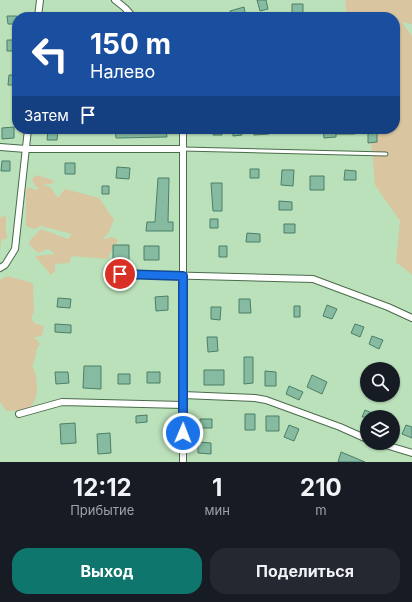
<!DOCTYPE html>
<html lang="ru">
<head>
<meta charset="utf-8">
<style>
  :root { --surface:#171b24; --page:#242831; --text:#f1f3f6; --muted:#9ea1a6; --accent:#0f766e }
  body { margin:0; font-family:Inter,sans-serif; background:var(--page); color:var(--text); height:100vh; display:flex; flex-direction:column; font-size:15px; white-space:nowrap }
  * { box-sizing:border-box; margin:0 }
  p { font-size:13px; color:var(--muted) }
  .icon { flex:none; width:22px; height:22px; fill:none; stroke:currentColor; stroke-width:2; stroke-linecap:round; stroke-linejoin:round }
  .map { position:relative; height:462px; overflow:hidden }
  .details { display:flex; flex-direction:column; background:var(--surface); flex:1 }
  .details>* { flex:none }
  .top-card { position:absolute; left:12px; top:12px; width:388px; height:122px; border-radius:16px; box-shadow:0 1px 3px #0004; background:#1a4fa0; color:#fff; overflow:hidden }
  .controls { position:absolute; left:360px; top:362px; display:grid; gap:8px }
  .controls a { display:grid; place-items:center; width:40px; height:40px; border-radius:50%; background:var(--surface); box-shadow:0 1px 3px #0004; font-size:20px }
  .pin { position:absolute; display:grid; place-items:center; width:34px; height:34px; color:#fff; margin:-17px; border:2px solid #fff; border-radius:50%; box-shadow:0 1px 4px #0007 }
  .me { position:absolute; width:44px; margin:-22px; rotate:1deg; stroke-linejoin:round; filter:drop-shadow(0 0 3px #0008) }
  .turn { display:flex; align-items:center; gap:14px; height:84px; padding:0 12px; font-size:18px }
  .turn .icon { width:52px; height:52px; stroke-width:2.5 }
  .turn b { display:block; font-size:28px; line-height:34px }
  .then { display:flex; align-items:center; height:38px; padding:0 12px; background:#0003; gap:8px; font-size:15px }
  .eta { display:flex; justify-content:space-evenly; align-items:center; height:68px; text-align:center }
  .eta b { font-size:24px; font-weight:700; line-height:28px }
  .primary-button { display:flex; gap:8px; margin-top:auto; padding:8px 12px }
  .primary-button a { flex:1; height:46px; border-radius:16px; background:var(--accent); color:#fff; font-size:16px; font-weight:700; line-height:46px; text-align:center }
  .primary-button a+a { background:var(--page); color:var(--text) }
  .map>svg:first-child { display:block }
  .green { fill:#d9c59f }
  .building { fill:#86bba2; stroke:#4b7f67 }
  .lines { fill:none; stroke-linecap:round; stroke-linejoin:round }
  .lane-casing { stroke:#4a6c4a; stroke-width:5 }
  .street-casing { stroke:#4a6c4a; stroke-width:8 }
  .lane { stroke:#fff; stroke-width:3 }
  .street { stroke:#fff; stroke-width:6 }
  .route-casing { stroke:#114b97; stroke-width:10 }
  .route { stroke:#1a73e8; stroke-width:7 }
</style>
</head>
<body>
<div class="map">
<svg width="412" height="462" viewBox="0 0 412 462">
  <rect width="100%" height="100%" fill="#bbe1ba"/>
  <path class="green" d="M345,0H412V24L402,22L412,36V275L396,262L400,221L375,185L370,129H395V17H347Z
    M37,175L52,180L54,183L43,185L50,187L58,198L65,189L99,198L114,220L109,232L102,240L112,237L118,240L107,259L72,256L69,263L55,264V271L51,275L35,256L56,254L48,249L38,253L29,244L30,240L41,229L68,239L72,234L41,226L34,229L26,226V190L29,187L36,190L39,188L34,185L32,179Z
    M5,215C8,224 3,229 8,237L1,241L0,253V218Z
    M7,276L33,283L34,312L31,317L34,323L44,326L42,336L34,337L40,344C34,351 37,357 32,366C35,369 35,373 36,377C38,392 38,399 28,410L6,411L0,402V280Z"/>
  <path class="building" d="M257,0H266L268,9L260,11Z
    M292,4H303V13L292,14Z
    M244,7L246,17H231L230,11Z
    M7,16H17V24H8Z
    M7,40H17V51H7Z
    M9,75H17V85H8Z
    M14,127V138L2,139V128Z
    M48,129H58L57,140H47Z
    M115,129H127V130L166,129L167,137L116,138Z
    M213,129H222V135H213Z
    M233,129H242V135L233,136Z
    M254,129H268L269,134L254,135Z
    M323,129H355V134H336V137L324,138Z
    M368,131H377V142L368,143Z
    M2,161H10V171H1Z
    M65,163H75V174H65Z
    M117,167L130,168L129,179L116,178Z
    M250,169H259V178H250Z
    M282,170H294L293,186L281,185Z
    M345,170L356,171V180H344Z
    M310,176H324V190H310Z
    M158,178H169L168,222H173V231H146L147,222H155Z
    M211,183H222V211H213Z
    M102,186H109V194H102Z
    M279,201L292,202V210H279Z
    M210,219H218V228H210Z
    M284,224H295V233H284Z
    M247,233L260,234V242H246Z
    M113,245H129V261H113Z
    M144,246H159V260H144Z
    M219,246H227V257H219Z
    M168,296V310L156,311L155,297Z
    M58,298L71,299L70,308L57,307Z
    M239,299H250L251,313H239Z
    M327,305L337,309L332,319L323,316Z
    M294,306H300V317H294Z
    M211,307H221L220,320L211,319Z
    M55,324L71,325V333L55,332Z
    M355,324L364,327L360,337L351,333Z
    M372,336L383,340L379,349L369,344Z
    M207,337H217L218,351L208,352Z
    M244,357H253V383L244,384Z
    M84,366H101V389L83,388Z
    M204,370H224V385H204Z
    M265,371L276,372V386H265Z
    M55,372H68L69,383L56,384Z
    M147,372H160V383H147Z
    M118,374H130V384H118Z
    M312,375L327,382L322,394L307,387Z
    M289,386L303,392L299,400L286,394Z
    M365,410L382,417H362Z
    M245,414H255V430H245Z
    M147,415V422L136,423V416Z
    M266,416H279V431H266Z
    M200,419H212V428H200Z
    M75,423L76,443L61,444L60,424Z
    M289,425L299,429L294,441L284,437Z
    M406,425L412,427V438L402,434Z
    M110,433L111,453L98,454L97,434Z
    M198,442L211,443V454L198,453Z
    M341,452L365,462H338Z"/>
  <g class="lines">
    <defs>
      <path id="lane" d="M183,149L386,154"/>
      <path id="street" d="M115,0L125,8L133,17
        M38,17L40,0
        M0,147L26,149H183
        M0,268L5,265L15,249L28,129
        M120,274L313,279L388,307L412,318
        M183,395L255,398L266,400L340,427L367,439
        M19,414L62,402L183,405
        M379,443L412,453
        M183,462V129"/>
    </defs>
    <use href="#lane" class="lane-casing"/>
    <use href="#street" class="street-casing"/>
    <use href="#lane" class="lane"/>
    <use href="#street" class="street"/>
  </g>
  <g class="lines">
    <defs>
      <path id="route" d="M120,274L183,276V433"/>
    </defs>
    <use href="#route" class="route-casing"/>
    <use href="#route" class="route"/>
  </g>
</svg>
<div class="controls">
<a><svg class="icon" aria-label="search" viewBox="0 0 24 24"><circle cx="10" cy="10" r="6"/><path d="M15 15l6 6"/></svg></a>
<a><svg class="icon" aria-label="layers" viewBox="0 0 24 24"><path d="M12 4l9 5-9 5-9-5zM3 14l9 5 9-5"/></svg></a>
</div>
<div class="pin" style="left:120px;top:274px;background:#d93025"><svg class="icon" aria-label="arrive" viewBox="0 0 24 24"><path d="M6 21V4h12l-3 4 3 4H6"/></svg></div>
<svg class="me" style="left:183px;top:433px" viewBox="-20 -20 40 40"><circle r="17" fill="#1a73e8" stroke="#fff" stroke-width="3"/><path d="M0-11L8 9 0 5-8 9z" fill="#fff"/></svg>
<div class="top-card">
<div class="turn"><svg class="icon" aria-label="left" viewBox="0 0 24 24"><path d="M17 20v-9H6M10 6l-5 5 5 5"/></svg><div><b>150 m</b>Налево</div></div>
<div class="then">Затем<svg class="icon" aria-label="arrive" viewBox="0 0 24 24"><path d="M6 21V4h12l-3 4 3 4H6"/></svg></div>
</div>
</div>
<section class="details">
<div class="eta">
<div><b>12:12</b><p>Прибытие</p></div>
<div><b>1</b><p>мин</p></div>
<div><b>210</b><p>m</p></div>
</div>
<div class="primary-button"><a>Выход</a><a>Поделиться</a></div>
</section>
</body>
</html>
